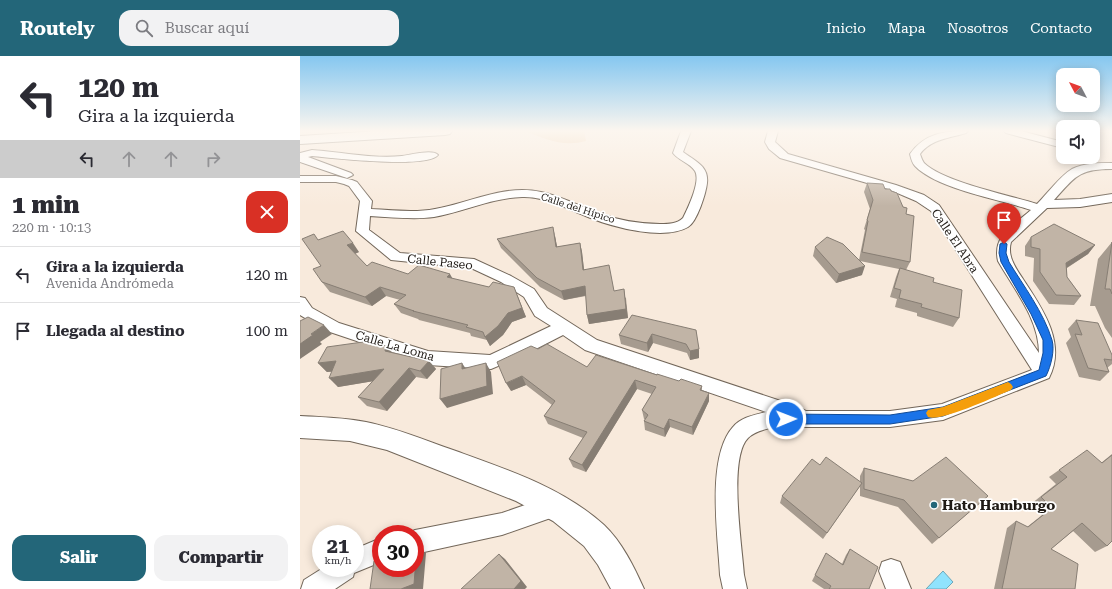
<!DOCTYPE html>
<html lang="es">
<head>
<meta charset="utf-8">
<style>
  :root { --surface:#fff; --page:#f2f2f3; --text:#2b2b33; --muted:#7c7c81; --line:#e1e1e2; --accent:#236679 }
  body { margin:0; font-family:"Roboto Serif",serif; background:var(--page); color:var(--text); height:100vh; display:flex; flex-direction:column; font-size:15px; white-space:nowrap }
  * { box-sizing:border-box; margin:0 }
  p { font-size:13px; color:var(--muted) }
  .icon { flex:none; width:22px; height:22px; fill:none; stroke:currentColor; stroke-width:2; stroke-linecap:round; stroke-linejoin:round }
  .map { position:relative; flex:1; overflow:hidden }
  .details { display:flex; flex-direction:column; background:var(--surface); width:300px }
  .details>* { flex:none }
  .banner { background:#fff; color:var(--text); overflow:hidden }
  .needle { width:26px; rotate:311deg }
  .tools { position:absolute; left:756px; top:12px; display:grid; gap:8px }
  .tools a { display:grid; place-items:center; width:44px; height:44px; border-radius:8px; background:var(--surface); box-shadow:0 2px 10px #0003; font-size:20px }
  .speed { position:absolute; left:12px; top:469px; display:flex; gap:8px; font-size:20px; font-weight:700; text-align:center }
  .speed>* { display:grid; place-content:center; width:52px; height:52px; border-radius:50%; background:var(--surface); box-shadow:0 2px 10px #0003; line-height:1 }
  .speed small { font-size:10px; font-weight:400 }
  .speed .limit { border:6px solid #d22; background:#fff; color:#111 }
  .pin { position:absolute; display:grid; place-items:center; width:34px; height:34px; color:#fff; margin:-41px -17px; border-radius:50% 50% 50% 0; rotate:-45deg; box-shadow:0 0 4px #0007 }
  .pin .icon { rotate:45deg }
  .me { position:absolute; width:44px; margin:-22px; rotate:89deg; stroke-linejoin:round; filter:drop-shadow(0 0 3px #0008) }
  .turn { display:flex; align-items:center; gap:14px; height:84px; padding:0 12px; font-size:18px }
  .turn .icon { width:52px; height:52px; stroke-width:2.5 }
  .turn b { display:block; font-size:28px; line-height:34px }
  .lanes { display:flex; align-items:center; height:38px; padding:0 12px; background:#0003; justify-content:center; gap:20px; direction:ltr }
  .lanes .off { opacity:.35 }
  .round { display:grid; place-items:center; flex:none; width:42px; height:42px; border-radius:12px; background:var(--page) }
  .summary { display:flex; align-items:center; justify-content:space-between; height:68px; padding:0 12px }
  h1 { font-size:24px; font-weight:800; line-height:30px }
  .button { display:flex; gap:8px; margin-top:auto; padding:8px 12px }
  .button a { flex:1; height:46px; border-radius:12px; background:var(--accent); color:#fff; font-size:16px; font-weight:800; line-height:46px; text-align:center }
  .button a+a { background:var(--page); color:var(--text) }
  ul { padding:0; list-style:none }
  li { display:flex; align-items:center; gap:12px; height:56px; padding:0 12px; border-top:1px solid var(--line) }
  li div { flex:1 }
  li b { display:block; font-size:15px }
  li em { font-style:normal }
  header { display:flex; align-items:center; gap:24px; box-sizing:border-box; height:56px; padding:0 20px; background:var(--accent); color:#fff }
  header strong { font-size:19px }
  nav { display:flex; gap:22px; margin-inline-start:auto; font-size:14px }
  .search { width:280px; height:36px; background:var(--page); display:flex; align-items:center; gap:10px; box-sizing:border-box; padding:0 14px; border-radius:12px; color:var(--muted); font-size:15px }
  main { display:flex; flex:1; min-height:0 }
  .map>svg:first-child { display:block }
  .green { fill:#efd0af }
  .water { fill:#90e3fd; stroke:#6ea7b8 }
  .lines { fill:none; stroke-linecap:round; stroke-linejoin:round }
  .minor-casing { stroke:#73675a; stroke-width:2 }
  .tertiary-casing { stroke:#73675a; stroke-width:2 }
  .motorway-casing { stroke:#73675a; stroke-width:2 }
  .minor { fill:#fff; fill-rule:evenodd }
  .tertiary { fill:#fff; fill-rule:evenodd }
  .motorway { fill:#fff; fill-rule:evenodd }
  .wall { fill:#a69b8f }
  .shaded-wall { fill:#877e74 }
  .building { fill:#c1b4a6; stroke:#877e74 }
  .route { fill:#1a73e8; stroke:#114b97 }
  .slow { fill:#f59e0b }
  .poi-dot { fill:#236679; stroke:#fff; stroke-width:1.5 }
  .labels { text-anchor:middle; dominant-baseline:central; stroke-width:3.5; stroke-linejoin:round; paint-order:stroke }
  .far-street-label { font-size:10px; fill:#201b16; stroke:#fff }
  .street-label { font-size:12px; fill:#201b16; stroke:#fff }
  .near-poi-label { font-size:14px; font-weight:bold; fill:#201b16; stroke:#fff; text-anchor:start }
</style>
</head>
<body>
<header>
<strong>Routely</strong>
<div class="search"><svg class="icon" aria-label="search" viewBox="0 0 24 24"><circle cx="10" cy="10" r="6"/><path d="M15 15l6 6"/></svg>Buscar aquí</div>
<nav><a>Inicio</a><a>Mapa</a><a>Nosotros</a><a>Contacto</a></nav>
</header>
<main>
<section class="details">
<div class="banner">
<div class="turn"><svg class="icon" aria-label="left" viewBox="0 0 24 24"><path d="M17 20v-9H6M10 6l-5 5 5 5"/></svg><div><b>120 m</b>Gira a la izquierda</div></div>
<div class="lanes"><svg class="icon" aria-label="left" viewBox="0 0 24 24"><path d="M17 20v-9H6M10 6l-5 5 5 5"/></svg><svg class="icon off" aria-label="ahead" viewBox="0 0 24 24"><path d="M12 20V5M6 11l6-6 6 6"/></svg><svg class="icon off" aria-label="ahead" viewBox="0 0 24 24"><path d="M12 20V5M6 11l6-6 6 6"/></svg><svg class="icon off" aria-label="right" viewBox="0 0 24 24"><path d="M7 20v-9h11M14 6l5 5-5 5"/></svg></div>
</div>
<div class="summary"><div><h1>1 min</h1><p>220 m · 10:13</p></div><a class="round" style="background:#d93025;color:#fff"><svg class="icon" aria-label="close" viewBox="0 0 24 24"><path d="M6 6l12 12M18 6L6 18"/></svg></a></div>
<ul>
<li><svg class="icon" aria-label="left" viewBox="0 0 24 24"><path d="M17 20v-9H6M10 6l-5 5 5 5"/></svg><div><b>Gira a la izquierda</b><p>Avenida Andrómeda</p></div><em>120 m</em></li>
<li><svg class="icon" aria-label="arrive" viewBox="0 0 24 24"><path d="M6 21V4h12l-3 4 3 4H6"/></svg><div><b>Llegada al destino</b></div><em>100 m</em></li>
</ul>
<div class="button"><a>Salir</a><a>Compartir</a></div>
</section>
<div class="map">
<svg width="812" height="533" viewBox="0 0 812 533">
  <rect width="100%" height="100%" fill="#f8eadc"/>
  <path class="green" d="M226,75H284L286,85C264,91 246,84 226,75Z"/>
  <path class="water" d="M643,515L653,526L646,533H626Z"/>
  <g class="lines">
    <defs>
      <path id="minor" d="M381,75H391L383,96C395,105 409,110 407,127C406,137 397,166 388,171C364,185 312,171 288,161C267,153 245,140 222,141C191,142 163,156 134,161C113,164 91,161 70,160L69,174L100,197L174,203L211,220L234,233L247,252L297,284L499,351L506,355H590L642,348L732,314L631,155L616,145L588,133L480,102L469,93L465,86L468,75H478L475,86L488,98L596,129L624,139L639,149L739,297C739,263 714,233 698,205C692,179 714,169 731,154C699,143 637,133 615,110C612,107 611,102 610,98C625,77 644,75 668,75L666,77C650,82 631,83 620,98C621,101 622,104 624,107C643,126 709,139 737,148C747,138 760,120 772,113C784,107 799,107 812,107V113C778,113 775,121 754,144L780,143L812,138V146L780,151L747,152L711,186C707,200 715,211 723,223C742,252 767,287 749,322L643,364L590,371H473C464,374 455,375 448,382C428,402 442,490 444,519L447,533H423L420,519C418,480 406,401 433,371C441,361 455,359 466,356L285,294L263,279L224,299L191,313L128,309L27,275L0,259V241L5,242L12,252L39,267L128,295L190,299L251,270L235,260L224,241L201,226L171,212L91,204L56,175L60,145L49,130L44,128L36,126H0V120H36L52,124L57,126L72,145L71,153C92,154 114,157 135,153C170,147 204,128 241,136C261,140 279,150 298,157C318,164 339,168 360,168C368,168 377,168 383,162C388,152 401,125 395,115C390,107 378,104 373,97Z
        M704,75H721L763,86V92L706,77Z
        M12,94C41,96 73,103 102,100C110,99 133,93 138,99C127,113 32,102 12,100L8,101L51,117L53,119L47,122L0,106V97Z
        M254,439L262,442L265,450L262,458L202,479L115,498V478H107L115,474L202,457Z
        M81,482V506L54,517L53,521L35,533H1L4,524L23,512H55V493Z
        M591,503L600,506L611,533H586L579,515L582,506Z"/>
      <path id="tertiary" d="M0,360C22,361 45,362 66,366C96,372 124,384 153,394C205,413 262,431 304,469C322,486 334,511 344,533H311L298,509L284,490L253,465L216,445L87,394L50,385L0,382Z"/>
      <path id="motorway" d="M78,75H152L150,78L145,79L0,88V80Z"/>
    </defs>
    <use href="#minor" class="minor-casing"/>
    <use href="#tertiary" class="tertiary-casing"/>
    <use href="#motorway" class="motorway-casing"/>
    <use href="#minor" class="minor"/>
    <use href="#tertiary" class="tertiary"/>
    <use href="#motorway" class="motorway"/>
  </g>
  <path class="wall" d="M567,127L591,135L606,158L610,206L606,214L633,226L659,262L653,271L617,260V257L595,251L597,243L590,241L596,221L599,213L560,205L562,219L536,227L513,200L515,191L559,204L565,174L564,173L570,153L564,136Z
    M255,180L257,191L280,187L282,196L284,213L314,235L326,242L328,262L289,268L287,259L286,240L264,244L240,231L201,192L197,183Z
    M731,181L795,189L788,198L767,212V221L781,240L774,249L749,248L733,225L734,202L725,200V190Z
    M18,184L59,196L55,198L67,210L108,218L153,223L189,231H214L226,261L212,266L203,279L190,290L187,284L171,280L170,277L119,264L118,263L101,257L94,248L100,244L86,240L72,250L30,236L22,226L21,210Z
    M812,186V282L805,272L795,250H790L798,203Z
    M776,264L812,299V308L807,312L809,316L800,325L779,321L766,287L771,281L768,273Z
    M396,274L399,302L390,304L387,297L353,287L348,296L321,288L319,279Z
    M76,288L86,290L92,296L129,305L136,313L127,323L116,321L87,355L67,350L58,341L74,325L38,331L32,316H27L18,307Z
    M238,293L287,311L357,319L379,325L402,330V334L409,345L393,379L370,371L365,381L345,374L344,365L345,363H344L342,354L352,338L337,333L286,416L273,411L269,403L283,382L248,368L244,360L252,349L226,329L211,335Z
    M812,398V485L807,490L795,496L773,475L751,493L775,533H694L707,472L716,465L727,471L742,459L731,448L756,428L749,421L759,414L801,407Z
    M520,409L560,426V420L564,412L613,425L688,440L632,488L598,451L560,440V430L523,483L480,447L482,440Z
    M550,493L569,533H524L512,525L526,497L542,508L546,499Z"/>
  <path class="shaded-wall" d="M253,171L255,180L259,200L256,191Z
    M53,187L59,196L54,198L47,189Z
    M280,187L282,196L285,223L283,214Z
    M795,189L788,198L760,216L766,207Z
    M565,210L562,219L536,227L539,218Z
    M150,218L155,227L147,221Z
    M285,230L288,239L264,244L261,235Z
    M80,231L86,240L72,250L65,241Z
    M214,231L226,261L212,266L203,279L190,290L185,281Z
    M324,233L328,262L289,268L287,259Z
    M24,269L32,278L20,286L22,288L0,303V288L11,278Z
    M352,278L353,287L348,296L347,287Z
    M86,290L94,299L85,295Z
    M399,293V302L390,304V295Z
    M36,305L45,313L27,316L18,307Z
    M129,305L136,313L127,323L120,315Z
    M162,307L168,316L162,313Z
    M186,307L191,316L193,338L147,352L140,343Z
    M109,312L116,321L87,355L79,346Z
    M84,313L92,322L38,331L29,322Z
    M222,320L226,329L211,335L206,327Z
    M335,324L337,333L286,416L282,409Z
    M409,337V345L393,379L392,371Z
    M369,363L370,371L365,381L364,373Z
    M117,491L126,497L123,533H101Z
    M199,498L205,503L227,531L225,533H214Z"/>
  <path class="building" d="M567,127L583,128L585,133H590L591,135L597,137L603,151L607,152L606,158L614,160L610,206L562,196L568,165L567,164L573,144Z
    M754,168L795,189L766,207L767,221L781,240L756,239L740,216V193L731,191V181Z
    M253,171L256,191L280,187L283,214L309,209L314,235L324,233L326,253L287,259L285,230L261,235L237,222L197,183Z
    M43,175L53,187L47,189L67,210L72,206L108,218L119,209L150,218L147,221L189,231L193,226L214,231L222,252L208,257L198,270L185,281L183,276L166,271L168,269L113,255H114L94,248L106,239L80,231L65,241L22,226L13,213L21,210L2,183L14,178L18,184Z
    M527,181L543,188L565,210L539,218L515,191Z
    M812,186V238L810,233H805Z
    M600,212L634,222L633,226L662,234L659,262L621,251L622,248L599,242L601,234L594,232Z
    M332,259L396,274L399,293L390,295L386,288L352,278L347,287L319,279Z
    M8,261L24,269L11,278L13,279L0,288V265Z
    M776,264L798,267L812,299V304L804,303L809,316L788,312L775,278L782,279Z
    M70,285L76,288L86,290L85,295L129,305L120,315L109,312L79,346L58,341L84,313L29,322L36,305L18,307L27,291Z
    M247,288L287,311L296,299L357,319V318L379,325L381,323L402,330L400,334L409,337L392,371L369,363L364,373L344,365L348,359L342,354L356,331L335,324L282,409L269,403L287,376L244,360L255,345L222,320L206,327L197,306L231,290L238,293Z
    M162,307V313L186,307L187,330L140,343L141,313Z
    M787,394L802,407L812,399V485L807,490L782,467L751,493L778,508L775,533H702L716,465L728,471L752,452L741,441L767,421L759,414Z
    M526,401L562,427L527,477L482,440L512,403L520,409Z
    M646,401L688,440L639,482L604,444L564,433V412L613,425Z
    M117,491L114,528L101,533H70L74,505L81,502V512H115V492Z
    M550,493L578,511L569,533H529L531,530L515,519L526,497L543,509Z
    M199,498L221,525L214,533H161Z"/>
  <linearGradient id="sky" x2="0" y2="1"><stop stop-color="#85c7f0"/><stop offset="0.5" stop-color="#fcf6ef"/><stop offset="1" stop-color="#fcf6ef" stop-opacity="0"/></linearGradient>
  <rect width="812" height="150" fill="url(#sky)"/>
  <path class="route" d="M704,186L707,188L706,197L709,206C723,229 744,257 752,284C755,294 751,310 746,320L643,360L590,368H486L482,367L480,363L482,360L486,358L590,359L643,351L739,314L743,297V284L731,258L701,206L699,197L700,188Z"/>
  <path class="slow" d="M708,326L711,328L713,331L711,334C696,340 642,366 628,361L626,357L628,354L643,351Z"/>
  <circle class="poi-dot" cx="634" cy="449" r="4"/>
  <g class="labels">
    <g class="far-street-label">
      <text transform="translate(278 152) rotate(18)">Calle del Hípico</text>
    </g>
    <g class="street-label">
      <text transform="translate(655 185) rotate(56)">Calle El Abra</text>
      <text transform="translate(140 206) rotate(6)">Calle Paseo</text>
      <text transform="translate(95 290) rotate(16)">Calle La Loma</text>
    </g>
    <g class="near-poi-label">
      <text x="642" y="449">Hato Hamburgo</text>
    </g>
  </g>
</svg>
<div class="tools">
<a><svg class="needle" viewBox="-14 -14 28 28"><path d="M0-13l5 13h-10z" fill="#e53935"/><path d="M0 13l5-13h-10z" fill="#7c7c81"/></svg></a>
<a><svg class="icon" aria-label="sound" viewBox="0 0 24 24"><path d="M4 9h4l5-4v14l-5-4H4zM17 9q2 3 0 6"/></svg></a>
</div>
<div class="speed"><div>21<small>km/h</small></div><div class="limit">30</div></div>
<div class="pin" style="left:704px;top:188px;background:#d93025"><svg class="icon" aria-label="arrive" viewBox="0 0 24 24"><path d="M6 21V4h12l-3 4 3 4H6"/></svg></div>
<svg class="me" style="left:486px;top:363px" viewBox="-20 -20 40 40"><circle r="17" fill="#1a73e8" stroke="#fff" stroke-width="3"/><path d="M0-11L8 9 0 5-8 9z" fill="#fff"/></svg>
</div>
</main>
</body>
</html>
